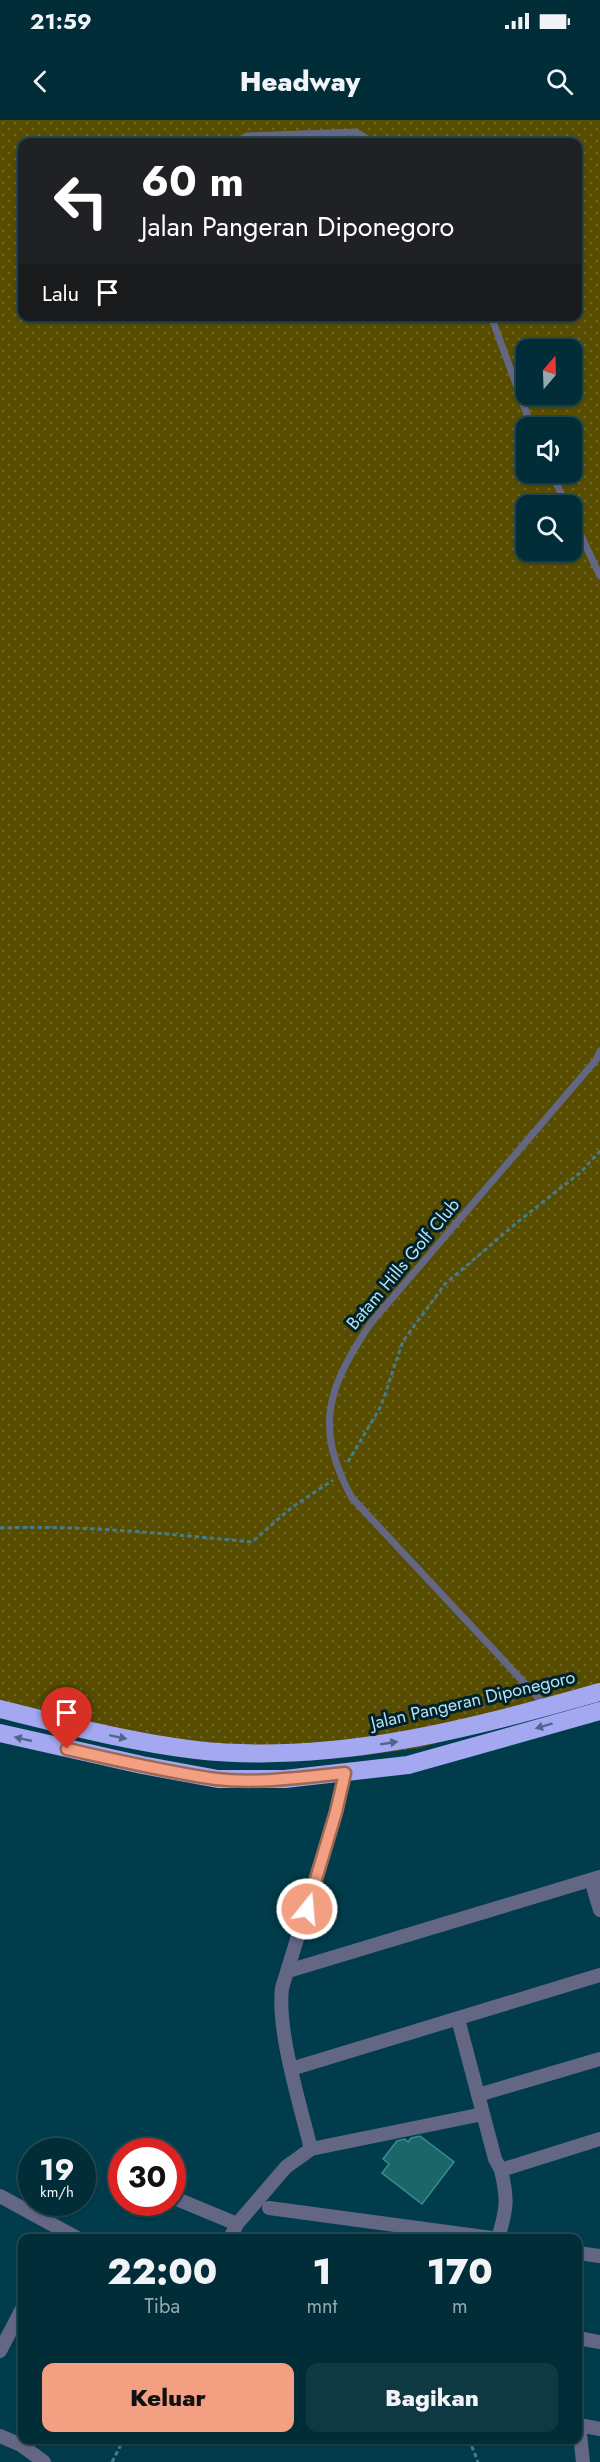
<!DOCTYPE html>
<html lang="id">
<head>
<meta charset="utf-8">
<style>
  :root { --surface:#002d38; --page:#0e3943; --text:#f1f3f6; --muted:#95a8ae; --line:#224953; --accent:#f3a082 }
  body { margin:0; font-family:Jost,sans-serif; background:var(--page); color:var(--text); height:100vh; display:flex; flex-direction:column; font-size:22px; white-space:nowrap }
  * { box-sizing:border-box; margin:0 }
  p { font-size:20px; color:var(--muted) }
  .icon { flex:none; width:33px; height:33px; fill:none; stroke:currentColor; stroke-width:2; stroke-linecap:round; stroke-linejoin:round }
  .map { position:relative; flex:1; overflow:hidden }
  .drawer { position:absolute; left:18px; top:2114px; width:564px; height:210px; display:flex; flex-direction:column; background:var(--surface); border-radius:12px; box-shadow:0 2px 4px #0004,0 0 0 2px var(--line) }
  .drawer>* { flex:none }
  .guide { position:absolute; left:18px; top:18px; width:564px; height:183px; border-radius:12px; box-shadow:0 2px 4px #0004,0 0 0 2px var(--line); background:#202124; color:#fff; overflow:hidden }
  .needle { width:39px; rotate:19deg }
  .fabs { position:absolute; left:516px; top:219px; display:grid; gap:12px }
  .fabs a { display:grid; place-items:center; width:66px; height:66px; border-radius:12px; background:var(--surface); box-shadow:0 2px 4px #0004,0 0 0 2px var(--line); font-size:30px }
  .speed { position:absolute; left:18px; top:2018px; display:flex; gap:12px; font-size:30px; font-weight:700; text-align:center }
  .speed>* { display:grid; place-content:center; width:78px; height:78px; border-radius:50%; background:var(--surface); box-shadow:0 2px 4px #0004,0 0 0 2px var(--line); line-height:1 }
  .speed small { font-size:15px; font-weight:400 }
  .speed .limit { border:9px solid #d22; background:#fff; color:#111 }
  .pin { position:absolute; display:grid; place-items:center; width:51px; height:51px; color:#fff; margin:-62px -26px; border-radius:50% 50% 50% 0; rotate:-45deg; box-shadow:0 0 6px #0007 }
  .pin .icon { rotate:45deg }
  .me { position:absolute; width:66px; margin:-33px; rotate:17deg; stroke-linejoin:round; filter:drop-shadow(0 0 4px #0008) }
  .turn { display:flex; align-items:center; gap:21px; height:126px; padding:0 24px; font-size:27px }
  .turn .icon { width:78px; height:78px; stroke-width:2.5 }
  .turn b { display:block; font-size:42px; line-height:51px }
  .then { display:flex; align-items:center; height:57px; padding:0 24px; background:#0003; gap:12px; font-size:22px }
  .eta { display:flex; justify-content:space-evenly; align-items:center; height:102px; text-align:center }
  .eta b { font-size:36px; font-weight:800; line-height:42px }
  .primary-button { display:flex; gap:12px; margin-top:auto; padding:12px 24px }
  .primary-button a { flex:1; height:69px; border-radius:12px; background:var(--accent); color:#111; font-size:24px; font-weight:800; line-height:69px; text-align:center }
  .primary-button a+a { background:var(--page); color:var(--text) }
  .status { display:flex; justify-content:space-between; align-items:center; height:42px; padding:0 30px; background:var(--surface); direction:ltr }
  .status svg { height:16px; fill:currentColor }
  header { display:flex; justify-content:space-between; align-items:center; height:78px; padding:0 24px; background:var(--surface); font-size:27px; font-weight:800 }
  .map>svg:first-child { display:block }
  .green { fill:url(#green-dots); fill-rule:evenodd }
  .building { fill:#1c666a; stroke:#358d92; stroke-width:1.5 }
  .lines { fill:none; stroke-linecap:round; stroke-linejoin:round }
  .path { stroke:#467c8b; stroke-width:3; stroke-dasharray:4.5 3; stroke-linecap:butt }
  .lane { stroke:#646784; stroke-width:7 }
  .street { stroke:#646784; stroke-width:14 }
  .highway { stroke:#a3a8f0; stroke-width:18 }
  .oneway { fill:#52648d }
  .route-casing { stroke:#9e6854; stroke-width:15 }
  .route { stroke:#f3a082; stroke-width:10 }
  .labels { text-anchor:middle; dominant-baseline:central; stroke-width:6; stroke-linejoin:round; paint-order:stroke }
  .street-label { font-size:18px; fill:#b5e2f2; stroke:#00212a }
</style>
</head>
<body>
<div class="status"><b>21:59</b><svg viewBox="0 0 49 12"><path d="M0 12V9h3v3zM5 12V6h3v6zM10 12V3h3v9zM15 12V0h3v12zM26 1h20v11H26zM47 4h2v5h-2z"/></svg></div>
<header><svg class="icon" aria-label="back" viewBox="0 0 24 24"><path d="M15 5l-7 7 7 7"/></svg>Headway<svg class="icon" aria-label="search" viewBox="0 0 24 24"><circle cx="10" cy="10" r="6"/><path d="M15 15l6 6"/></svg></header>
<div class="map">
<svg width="600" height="2342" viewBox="0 0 600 2342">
  <defs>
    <pattern id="green-dots" width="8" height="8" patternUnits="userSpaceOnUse" patternTransform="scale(1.5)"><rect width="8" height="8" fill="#574c00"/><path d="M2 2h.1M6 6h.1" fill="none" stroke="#6d6626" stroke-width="1.8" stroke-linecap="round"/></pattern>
  </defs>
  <rect width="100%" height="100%" fill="#003c4b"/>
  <path class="green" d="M0,0H600V1578L419,1628L359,1636L276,1641L0,1596ZM22,22H578V196H22ZM526,230H572V274H526ZM526,308H572V352H526ZM526,386H572V430H526Z"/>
  <path class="building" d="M420,2016L454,2042L422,2084L382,2053L389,2044L383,2039L397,2021L405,2019L408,2022L411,2018Z"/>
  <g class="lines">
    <path class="path" d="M348,1342L381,1286L403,1221L445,1164L520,1100L581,1052L600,1031
      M0,1408C85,1405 168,1414 252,1422L291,1388L333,1360
      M469,2319L478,2342
      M112,2342L124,2319"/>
    <path class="lane" d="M236,22L247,16L356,12L372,22
      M491,196L532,308
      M551,352L567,386
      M572,396L600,456
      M545,1585L352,1378C313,1306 328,1268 370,1204L596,940L600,931"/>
    <path class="street" d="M591,1760L600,1790
      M288,1851L600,1757
      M458,1899L495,2039L501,2050L600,2019
      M291,1949L600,1855
      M478,1975L600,1939
      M311,2029C300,1984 277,1912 282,1868L336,1692L345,1653
      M0,2076L77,2118
      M172,2077L237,2104
      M269,2088L492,2118
      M230,2118L237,2104L286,2047L311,2029L483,1994
      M498,2118C507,2089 508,2079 501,2050
      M578,2133L600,2136
      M578,2218L600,2222
      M0,2231L22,2189
      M0,2316L21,2325L24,2319
      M21,2325L44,2342
      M583,2342L579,2305L600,2309"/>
    <path class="highway" d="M0,1589C65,1605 130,1622 196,1630C331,1645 471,1609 600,1572
      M0,1613L142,1645L218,1659H285L408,1645L600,1591"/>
  </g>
  <defs><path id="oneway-solid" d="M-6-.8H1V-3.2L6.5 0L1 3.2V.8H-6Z" transform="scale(1.5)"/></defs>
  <g class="oneway">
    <use href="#oneway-solid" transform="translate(544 1606) rotate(163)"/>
    <use href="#oneway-solid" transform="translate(118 1617) rotate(12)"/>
    <use href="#oneway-solid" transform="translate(23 1619) rotate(-167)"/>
    <use href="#oneway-solid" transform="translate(389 1623) rotate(-9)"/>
  </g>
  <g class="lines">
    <defs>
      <path id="route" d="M67,1629C116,1640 166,1652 216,1659C258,1664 303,1657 345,1653L336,1692L307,1789"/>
    </defs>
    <use href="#route" class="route-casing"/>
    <use href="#route" class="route"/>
  </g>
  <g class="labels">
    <g class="street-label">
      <text transform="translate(403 1144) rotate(-50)">Batam Hills Golf Club</text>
      <text transform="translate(473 1580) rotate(-13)">Jalan Pangeran Diponegoro</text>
    </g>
  </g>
</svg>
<div class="fabs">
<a><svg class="needle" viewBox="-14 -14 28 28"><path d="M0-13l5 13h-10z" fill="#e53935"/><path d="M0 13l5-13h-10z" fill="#95a8ae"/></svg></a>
<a><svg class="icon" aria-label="sound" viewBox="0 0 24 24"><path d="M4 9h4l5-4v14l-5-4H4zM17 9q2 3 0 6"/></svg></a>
<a><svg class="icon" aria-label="search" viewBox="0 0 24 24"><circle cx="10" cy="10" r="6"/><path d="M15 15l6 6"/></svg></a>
</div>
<div class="speed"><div>19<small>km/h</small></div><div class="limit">30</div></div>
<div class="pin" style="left:67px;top:1629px;background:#d93025"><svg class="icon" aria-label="arrive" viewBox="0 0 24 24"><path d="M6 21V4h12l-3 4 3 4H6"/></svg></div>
<svg class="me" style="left:307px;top:1789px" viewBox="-20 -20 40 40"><circle r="17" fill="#f3a082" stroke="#fff" stroke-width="3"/><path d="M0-11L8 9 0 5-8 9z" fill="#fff"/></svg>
<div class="guide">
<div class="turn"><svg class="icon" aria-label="left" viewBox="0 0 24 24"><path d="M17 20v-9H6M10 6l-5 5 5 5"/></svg><div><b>60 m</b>Jalan Pangeran Diponegoro</div></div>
<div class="then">Lalu<svg class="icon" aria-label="arrive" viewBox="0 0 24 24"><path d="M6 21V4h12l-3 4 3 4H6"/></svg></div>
</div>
<section class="drawer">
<div class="eta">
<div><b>22:00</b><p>Tiba</p></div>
<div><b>1</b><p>mnt</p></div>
<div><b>170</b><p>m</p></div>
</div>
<div class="primary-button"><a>Keluar</a><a>Bagikan</a></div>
</section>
</div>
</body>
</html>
